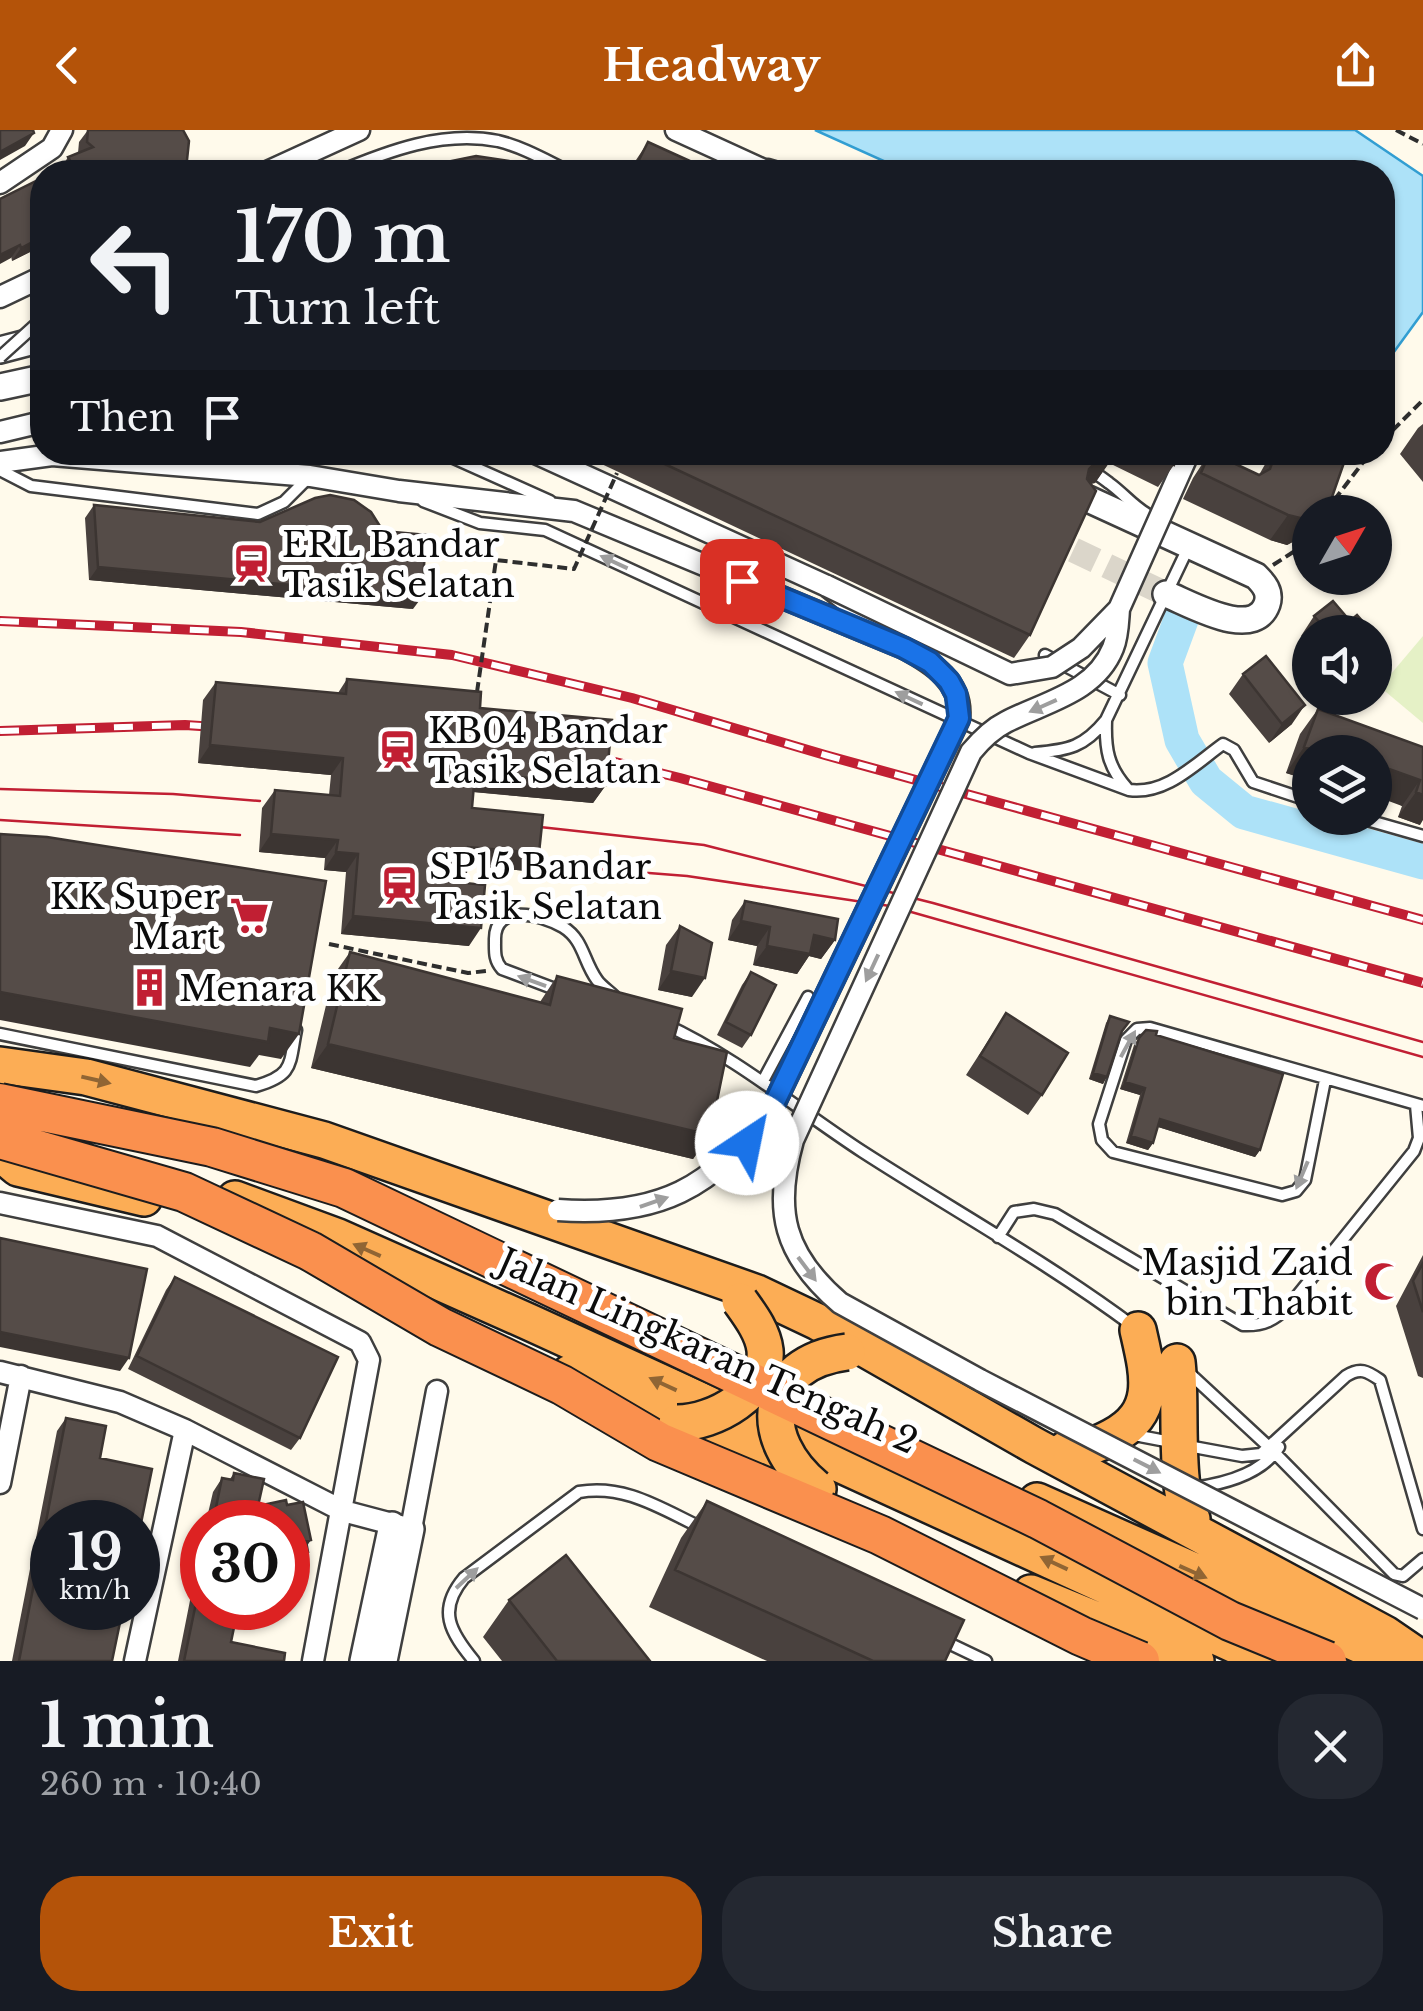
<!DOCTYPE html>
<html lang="en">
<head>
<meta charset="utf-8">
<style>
  :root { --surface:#171b24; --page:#242831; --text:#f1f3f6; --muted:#9ea1a6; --accent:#b45309 }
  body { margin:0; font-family:"Libre Baskerville",serif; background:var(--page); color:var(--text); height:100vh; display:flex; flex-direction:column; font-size:38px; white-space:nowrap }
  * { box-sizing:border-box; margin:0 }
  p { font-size:32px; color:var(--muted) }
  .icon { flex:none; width:55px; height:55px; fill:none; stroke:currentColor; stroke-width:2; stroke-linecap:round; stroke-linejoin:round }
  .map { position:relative; height:1531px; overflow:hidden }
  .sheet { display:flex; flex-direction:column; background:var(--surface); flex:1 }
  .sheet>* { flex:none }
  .hud { position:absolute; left:30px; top:30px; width:1365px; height:305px; border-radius:40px; box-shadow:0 2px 8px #0004; background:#171b24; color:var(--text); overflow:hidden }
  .needle { width:65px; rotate:51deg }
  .controls { position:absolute; left:1292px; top:365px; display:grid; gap:20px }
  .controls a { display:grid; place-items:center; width:100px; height:100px; border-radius:50%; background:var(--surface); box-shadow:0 2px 8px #0004; font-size:50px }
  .speed { position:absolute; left:30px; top:1370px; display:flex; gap:20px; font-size:50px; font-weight:700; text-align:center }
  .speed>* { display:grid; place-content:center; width:130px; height:130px; border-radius:50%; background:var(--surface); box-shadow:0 2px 8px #0004; line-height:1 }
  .speed small { font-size:25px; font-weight:400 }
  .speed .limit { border:15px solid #d22; background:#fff; color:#111 }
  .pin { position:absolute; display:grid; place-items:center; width:85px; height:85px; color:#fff; margin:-42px; border-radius:20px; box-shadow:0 5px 15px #0006 }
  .me { position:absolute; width:110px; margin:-55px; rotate:34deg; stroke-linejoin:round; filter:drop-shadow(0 0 8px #0008) }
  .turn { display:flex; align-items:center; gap:35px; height:210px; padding:0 40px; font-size:45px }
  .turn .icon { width:130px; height:130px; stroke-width:2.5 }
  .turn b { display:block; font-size:70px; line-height:85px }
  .then { display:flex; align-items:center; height:95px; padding:0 40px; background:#0003; gap:20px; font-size:38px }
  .round { display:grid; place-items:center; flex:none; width:105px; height:105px; border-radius:40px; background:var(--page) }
  .summary { display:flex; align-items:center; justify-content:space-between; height:170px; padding:0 40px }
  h1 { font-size:60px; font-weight:700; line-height:75px }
  .button { display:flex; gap:20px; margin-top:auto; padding:20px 40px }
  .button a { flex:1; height:115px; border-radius:40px; background:var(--accent); color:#fff; font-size:40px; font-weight:700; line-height:115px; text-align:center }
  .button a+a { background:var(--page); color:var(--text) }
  header { display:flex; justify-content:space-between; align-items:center; height:130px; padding:0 40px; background:var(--accent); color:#fff; font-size:45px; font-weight:700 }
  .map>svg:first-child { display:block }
  .pitch { fill:#e5f1c6 }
  .water { fill:#ade2f8; stroke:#329ed2; stroke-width:2.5 }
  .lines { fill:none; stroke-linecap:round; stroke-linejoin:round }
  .river { stroke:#ade2f8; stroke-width:35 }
  .tertiary-tunnel { stroke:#dbd6ca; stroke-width:25; stroke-dasharray:25 12; stroke-linecap:butt }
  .service-casing { stroke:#3f3f3f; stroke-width:15 }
  .minor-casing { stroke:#3f3f3f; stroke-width:25 }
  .tertiary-casing { stroke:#3f3f3f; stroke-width:30 }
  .trunk-casing { stroke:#1d1d1d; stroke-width:40 }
  .path { stroke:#2e2e2e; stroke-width:4; stroke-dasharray:10 5; stroke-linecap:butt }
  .service { stroke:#fff; stroke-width:10 }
  .minor { stroke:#fff; stroke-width:20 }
  .tertiary { stroke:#fff; stroke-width:25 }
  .trunk { stroke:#fcad55; stroke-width:35 }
  .tram { stroke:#c11f33; stroke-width:2.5 }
  .rail-casing { stroke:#c11f33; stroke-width:10 }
  .rail { stroke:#fff; stroke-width:6; stroke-dasharray:19; stroke-linecap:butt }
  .service-bridge-casing { stroke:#3f3f3f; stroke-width:15; stroke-linecap:butt }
  .minor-bridge-casing { stroke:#3f3f3f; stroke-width:25; stroke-linecap:butt }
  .trunk-bridge-casing { stroke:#1d1d1d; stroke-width:40; stroke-linecap:butt }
  .motorway-bridge-casing { stroke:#1d1d1d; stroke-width:42; stroke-linecap:butt }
  .path-bridge { stroke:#2e2e2e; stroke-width:4; stroke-dasharray:10 5; stroke-linecap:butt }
  .service-bridge { stroke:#fff; stroke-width:10 }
  .minor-bridge { stroke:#fff; stroke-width:20 }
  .trunk-bridge { stroke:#fcad55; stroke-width:35 }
  .motorway-bridge { stroke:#fa904e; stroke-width:38 }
  .wall { fill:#49413e }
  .shaded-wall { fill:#3c3532 }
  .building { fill:#554c48; stroke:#3c3532; stroke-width:2.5 }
  .oneway { fill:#9e9e9e }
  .oneway2 { fill:#906534 }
  .route-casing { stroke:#114b97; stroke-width:25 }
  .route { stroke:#1a73e8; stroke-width:18 }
  .labels { text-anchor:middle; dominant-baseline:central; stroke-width:10; stroke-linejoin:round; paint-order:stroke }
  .poi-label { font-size:35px; fill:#0c0c0c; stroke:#fff; text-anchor:start }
  .street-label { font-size:35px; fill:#0c0c0c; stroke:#fff }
</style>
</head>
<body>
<header><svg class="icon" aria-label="back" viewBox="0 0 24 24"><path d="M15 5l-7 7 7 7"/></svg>Headway<svg class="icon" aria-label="share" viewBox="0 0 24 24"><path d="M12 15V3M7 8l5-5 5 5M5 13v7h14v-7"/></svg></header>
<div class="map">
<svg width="1423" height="1531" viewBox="0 0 1423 1531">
  <rect width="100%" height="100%" fill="#fffaeb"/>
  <path class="pitch" d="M1423,506V593L1380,557Z"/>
  <path class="water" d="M815,0H1355L1423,46V182L1383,237L1382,42H908Z"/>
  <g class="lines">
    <path class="river" d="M1182,487L1165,533L1182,610L1206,651L1244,682L1423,732"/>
    <path class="tertiary-tunnel" d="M1040,404L1166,464"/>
    <defs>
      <path id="service" d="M768,35L792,42
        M338,42C388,21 443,0 498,11C523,17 547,31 570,42
        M440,322L550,371
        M1071,322C1083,336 1095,342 1109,353C1123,363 1132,375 1147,384
        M0,340L31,356L258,384L284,372L309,347
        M423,371L480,393L545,400L1029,623L1129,660C1166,665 1195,634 1223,614L1234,620L1253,652L1310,671
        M1045,525L1120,565
        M1106,591C1105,619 1108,637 1127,658
        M1035,623C1069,620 1084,617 1106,590L1188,418
        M1360,688L1423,706
        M563,862L502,839C494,830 495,822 495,810C494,773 541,784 563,797C584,810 583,831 597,850C601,856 609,861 614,866
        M664,894C736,927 797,979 863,1022C953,1080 1047,1132 1133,1196
        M0,904L256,956C294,945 289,935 296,900
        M1325,950L1305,1050L1296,1061L1282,1065L1113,1022L1102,1010L1099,994L1126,910L1137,899L1150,898L1423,976
        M763,951L808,867
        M998,1107L1014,1082L1034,1079L1055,1084L1243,1195C1264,1196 1274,1190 1289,1176L1414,1021L1419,1008L1416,975
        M1188,1242L1269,1317L1394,1444L1403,1446L1423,1429
        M1129,1304L1171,1312
        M1188,1316L1242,1326L1261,1324L1346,1246C1360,1237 1367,1241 1380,1250L1423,1399
        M1193,1358C1223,1354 1262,1344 1279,1317
        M942,1510L986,1531
        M474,1531C450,1502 437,1480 464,1448L579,1362C624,1354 660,1378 700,1397"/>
      <path id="minor" d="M676,0L768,42
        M267,42L359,0
        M0,53L52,18L62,0
        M0,167L42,147
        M0,302L42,292
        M533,322L827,456L887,503
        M0,332L52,325L310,346L399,361L574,381L904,518
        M0,1073L157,1106L360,1212L369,1230L313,1531
        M0,1242L120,1272L185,1300L343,1381L411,1399L437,1261
        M0,1353L21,1246
        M135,1531L185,1300"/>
      <path id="tertiary" d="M0,220L42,209
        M0,257L42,248
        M1088,369L1256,446C1264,454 1271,462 1267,474C1254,511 1191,474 1166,464
        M363,1531L392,1395
        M384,1531L411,1399"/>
      <path id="trunk" d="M0,935L86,947L324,1010L757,1163L818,1192L1035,1316L1385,1504L1423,1530
        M0,1023L18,1038L144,1068
        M235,1069L338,1107L529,1192L1270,1531
        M1177,1232C1182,1270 1173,1362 1192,1389
        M570,1243L818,1359
        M1066,1319C1084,1320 1097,1315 1112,1307C1159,1282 1148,1244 1138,1200
        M1037,1371L1387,1527
        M1031,1463L1196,1531"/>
    </defs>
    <use href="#service" class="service-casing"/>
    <use href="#minor" class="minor-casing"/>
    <use href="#tertiary" class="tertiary-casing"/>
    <use href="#trunk" class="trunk-casing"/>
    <path class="path" d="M1396,0L1423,14
      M1382,311L1423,270
      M1325,382L1371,322
      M1273,435L1298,419L1310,403
      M421,454L490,467
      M329,814L468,843L486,841"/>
    <use href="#service" class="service"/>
    <use href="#minor" class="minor"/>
    <use href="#tertiary" class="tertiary"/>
    <use href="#trunk" class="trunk"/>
    <path class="tram" d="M0,659L173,664L260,671
      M0,690L240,705
      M540,697L704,715L933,773L1423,912
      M547,735L687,746L890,776L1423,927"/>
    <defs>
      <path id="rail" d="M0,491L241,502L452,525L632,568L825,625L1423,790
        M0,601L185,595L230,598
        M578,627L611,631L680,648L1423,853"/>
    </defs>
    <use href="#rail" class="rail-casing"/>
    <use href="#rail" class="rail"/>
    <defs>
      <path id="service-bridge" d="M0,227L42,189"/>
      <path id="minor-bridge" d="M827,456L1010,544L1052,537L1081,518L1119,479L1189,322
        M1119,479C1118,492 1118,506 1113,518C1095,563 1044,572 1006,592C992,599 981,610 971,622L793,1010C773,1081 784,1125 840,1173L980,1250L1423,1479
        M558,1080C658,1087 713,1059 772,978L959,589C963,552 932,533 904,518"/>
      <path id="trunk-bridge" d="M677,1293C714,1293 769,1263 765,1220C763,1202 750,1185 740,1171
        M816,1358C755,1308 762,1233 847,1222"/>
      <path id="motorway-bridge" d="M0,973L212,1017L344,1058L1038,1389L1230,1491L1327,1531
        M0,1009L184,1062L310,1121L440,1197L562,1255L659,1312L880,1405L1081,1506L1140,1531"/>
    </defs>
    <use href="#service-bridge" class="service-bridge-casing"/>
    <use href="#minor-bridge" class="minor-bridge-casing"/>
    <use href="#trunk-bridge" class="trunk-bridge-casing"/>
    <use href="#motorway-bridge" class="motorway-bridge-casing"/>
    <path class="path-bridge" d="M477,562L496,430L574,439L617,343"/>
    <use href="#service-bridge" class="service-bridge"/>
    <use href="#minor-bridge" class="minor-bridge"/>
    <use href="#trunk-bridge" class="trunk-bridge"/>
    <use href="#motorway-bridge" class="motorway-bridge"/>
  </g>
  <path class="wall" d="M88,0L179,42H52L62,37L68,27L78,23L79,12Z
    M648,12L714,42H628Z
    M0,69L42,116L12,131Z
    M1423,294V352L1400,324L1418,298Z
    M576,322H1179L1174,335L1158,357L1109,333L1095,353L1091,354L1030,505L1014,528Z
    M1210,322L1259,345L1272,322H1345L1300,408L1287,415L1270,410L1183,369L1193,348Z
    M94,375L413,479L89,450L85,388Z
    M1314,486L1350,491L1372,502H1310V517L1301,506Z
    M1243,544L1292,594L1269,613L1229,564Z
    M347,549L480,578L606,655L593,673L473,662L472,678L527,741L466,735L465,753L469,816L341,804L346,742L324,740L325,728L259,722L262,678L275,660L329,665L331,645L198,633L203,570L216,552L338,563Z
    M1318,579L1423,617L1420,695L1398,687L1402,676L1310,622L1308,650L1286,643L1300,604Z
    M745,771L835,810L821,829L809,826L797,844L753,835L757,816L728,810L732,790Z
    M680,796L692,867L658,860L666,815Z
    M350,822L540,872L557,846L674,908L710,1005L693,1029L311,938L333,846Z
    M751,842V905L742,918L717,905L742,855Z
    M1006,883L1042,965L1028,985L966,945Z
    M1110,886L1122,903L1103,954L1089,949L1106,893Z
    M1156,905L1260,1020L1255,1027L1158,997L1153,1013L1148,1020L1126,1013L1140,965L1120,959L1134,915L1139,908Z
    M1423,1125V1248L1418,1246L1396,1176Z
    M175,1147L300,1308L291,1320L128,1239L166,1160Z
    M66,1288L100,1328L112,1531H12L57,1301Z
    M234,1343L258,1376L287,1375L307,1415L299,1436L288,1392H206L213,1362L222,1348L230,1349Z
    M707,1371L945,1531H767L649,1477L681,1408Z
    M202,1410V1478H274L271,1482L238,1479L231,1512L284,1531H178Z
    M509,1470L650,1531H502L483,1507Z"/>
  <path class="shaded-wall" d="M34,3L25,16L0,30V22Z
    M42,107V116L12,131L21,118Z
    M20,115L11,128L0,134V125Z
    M1110,331L1095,353L1079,355L1095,333Z
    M1288,385L1310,387V397L1300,408L1287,415L1270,410Z
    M98,437L422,467L413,479L89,450Z
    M1305,575L1292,594L1269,613L1282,594Z
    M210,615L343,628L331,645L198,633Z
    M1304,617L1319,622H1310V647L1308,650L1286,643Z
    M1328,617L1343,622H1324Z
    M1375,634L1420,650L1402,676L1375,666Z
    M475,643L606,655L593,673L463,661Z
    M1416,662L1423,665V690L1420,695L1398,687Z
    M271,704L338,710L325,728L259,722Z
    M468,717L539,723L527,741L455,734Z
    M336,722L358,724L346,742L324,740Z
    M353,786L481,798L469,816L341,804Z
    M741,791L770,797L757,816L728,810Z
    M814,805L835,810L821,829L809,826L797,844L753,835L767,816Z
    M671,841L705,848L692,867L658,860Z
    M0,862L270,898L299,904L281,929L259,925L250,937L0,890Z
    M328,914L710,1005L693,1029L311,938Z
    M1093,943L1107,947L1103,954L1089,949Z
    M1125,952L1145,958L1140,965L1120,959Z
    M1160,989L1260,1020L1255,1027L1155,996Z
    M1131,1006L1153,1013L1148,1020L1126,1013Z
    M0,1202L129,1228L120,1241L0,1217Z
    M311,1410L302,1423L308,1422L299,1436L288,1438V1426L306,1411Z
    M231,1478H274L271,1482Z"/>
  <path class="building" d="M0,0H33L34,3L0,22Z
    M88,0H183L189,11L187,30L177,42H125L113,32L117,42H52L71,32L68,27L93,17L87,12Z
    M648,12L714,42H633Z
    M476,26L509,31L534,42H430L447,32Z
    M42,48V107L21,118L20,115L0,125V69Z
    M639,322H1100L1110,331L1095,333L1089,339L1087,349L1096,361L1030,505Z
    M1148,322H1179L1174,335Z
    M1210,322L1259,345L1270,339L1276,322H1345L1346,327L1332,367L1318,382H1310V387L1304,389L1288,385L1201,343Z
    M330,365L354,370L371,382L383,401L426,405L422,467L98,437L94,375L260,392L315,368Z
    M1333,471L1350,491L1357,485L1372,502H1328L1314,486Z
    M1266,526L1305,575L1282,594L1243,544Z
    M347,549L481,562L480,578L612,590L606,655L475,643L472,678L543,685L539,723L468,717L465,753L485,755L481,798L353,786L358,724L336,722L338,710L271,704L275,660L340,666L343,628L210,615L216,552L346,564Z
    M1318,579L1423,617V665L1416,662L1420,650L1375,634V622H1343L1328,617L1326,622H1319L1304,617Z
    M0,704L47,707L326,751L299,904L270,898L268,912L0,862Z
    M745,771L838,789L835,810L814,805L810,824L767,816L770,797L741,791Z
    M680,796L712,813L705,848L671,841Z
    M350,822L550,875L557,846L682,879L674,908L727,922L710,1005L328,914Z
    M751,842L776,855L751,905L726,892Z
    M1006,883L1068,923L1042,965L980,926Z
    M1110,886L1129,892L1122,901L1107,947L1093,943Z
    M1146,900L1157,901L1156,905L1283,944L1260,1020L1160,989L1153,1013L1131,1006L1145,958L1125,952L1139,908Z
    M0,1108L147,1139L129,1228L0,1202Z
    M1423,1133V1182L1413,1151Z
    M175,1147L338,1227L300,1308L137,1226Z
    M66,1288L106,1296L100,1328L152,1339L138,1408V1392H52V1478H123L112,1531H19Z
    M234,1343L264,1349L258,1376L286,1370L287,1375L303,1372L311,1410L306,1411L308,1422L288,1426V1392H213L222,1348L233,1350Z
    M707,1371L964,1490L945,1531H873L675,1440Z
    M566,1425L650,1531H557L509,1470Z
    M202,1444V1478H238L231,1512L285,1523L284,1531H184Z"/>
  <defs><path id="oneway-solid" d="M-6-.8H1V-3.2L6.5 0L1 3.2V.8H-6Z" transform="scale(2.5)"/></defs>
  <g class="oneway">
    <use href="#oneway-solid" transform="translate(614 432) rotate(-155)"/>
    <use href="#oneway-solid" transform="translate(909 568) rotate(-155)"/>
    <use href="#oneway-solid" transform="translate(1043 576) rotate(156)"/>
    <use href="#oneway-solid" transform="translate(872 838) rotate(115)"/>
    <use href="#oneway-solid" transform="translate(532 851) rotate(-160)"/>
    <use href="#oneway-solid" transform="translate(1128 914) rotate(-61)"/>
    <use href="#oneway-solid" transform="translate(1302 1045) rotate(113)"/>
    <use href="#oneway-solid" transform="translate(654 1072) rotate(-19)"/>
    <use href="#oneway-solid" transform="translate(807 1139) rotate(53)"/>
    <use href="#oneway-solid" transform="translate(1147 1336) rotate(27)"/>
    <use href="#oneway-solid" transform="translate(467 1448) rotate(-43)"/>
  </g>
  <g class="oneway2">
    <use href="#oneway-solid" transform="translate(96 950) rotate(13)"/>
    <use href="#oneway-solid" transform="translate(367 1120) rotate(-156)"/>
    <use href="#oneway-solid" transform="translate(663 1254) rotate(-155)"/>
    <use href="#oneway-solid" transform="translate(1054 1433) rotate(-155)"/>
    <use href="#oneway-solid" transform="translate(1193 1442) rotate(24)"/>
  </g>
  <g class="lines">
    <defs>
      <path id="route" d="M742,451L904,518L930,532L949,551L956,564L959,588L772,978L747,1013"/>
    </defs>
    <use href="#route" class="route-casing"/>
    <use href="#route" class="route"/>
  </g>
  <defs>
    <symbol id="station-bare" viewBox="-9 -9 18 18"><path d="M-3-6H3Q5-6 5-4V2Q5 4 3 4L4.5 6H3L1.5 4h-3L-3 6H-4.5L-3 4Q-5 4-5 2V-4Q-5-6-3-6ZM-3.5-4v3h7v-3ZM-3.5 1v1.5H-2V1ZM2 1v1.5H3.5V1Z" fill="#c11f33" stroke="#fff" stroke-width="2.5" paint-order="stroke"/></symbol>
    <symbol id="supermarket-bare" viewBox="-9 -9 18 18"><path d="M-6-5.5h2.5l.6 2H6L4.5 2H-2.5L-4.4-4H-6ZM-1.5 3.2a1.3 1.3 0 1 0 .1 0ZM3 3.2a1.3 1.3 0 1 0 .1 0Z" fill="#c11f33" stroke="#fff" stroke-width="2.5" paint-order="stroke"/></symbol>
    <symbol id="building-bare" viewBox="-9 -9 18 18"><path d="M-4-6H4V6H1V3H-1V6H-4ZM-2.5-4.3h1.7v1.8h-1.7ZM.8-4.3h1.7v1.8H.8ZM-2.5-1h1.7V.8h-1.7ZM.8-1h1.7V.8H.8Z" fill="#c11f33" stroke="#fff" stroke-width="2.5" paint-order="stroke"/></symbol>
    <symbol id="mosque-bare" viewBox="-9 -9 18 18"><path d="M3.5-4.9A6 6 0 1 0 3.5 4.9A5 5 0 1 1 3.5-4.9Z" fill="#c11f33" stroke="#fff" stroke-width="2.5" paint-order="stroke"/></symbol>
  </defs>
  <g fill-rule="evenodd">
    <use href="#station-bare" x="224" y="406" width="55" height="55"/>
    <use href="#station-bare" x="370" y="592" width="55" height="55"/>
    <use href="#station-bare" x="372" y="728" width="55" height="55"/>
    <use href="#supermarket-bare" x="222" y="758" width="55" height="55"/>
    <use href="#building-bare" x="122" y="830" width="55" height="55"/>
    <use href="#mosque-bare" x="1356" y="1124" width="55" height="55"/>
  </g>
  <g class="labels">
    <g class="poi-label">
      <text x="282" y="414">ERL Bandar<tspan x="282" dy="40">Tasik Selatan</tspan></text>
      <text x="428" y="600">KB04 Bandar<tspan x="428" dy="40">Tasik Selatan</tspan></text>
      <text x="429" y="736">SP15 Bandar<tspan x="429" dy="40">Tasik Selatan</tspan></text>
      <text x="220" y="766" text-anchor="end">KK Super<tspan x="220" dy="40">Mart</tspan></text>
      <text x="179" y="858">Menara KK</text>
      <text x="1353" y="1132" text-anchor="end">Masjid Zaid<tspan x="1353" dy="40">bin Thabit</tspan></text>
    </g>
    <g class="street-label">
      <text transform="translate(708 1221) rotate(24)">Jalan Lingkaran Tengah 2</text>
    </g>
  </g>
</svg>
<div class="controls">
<a><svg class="needle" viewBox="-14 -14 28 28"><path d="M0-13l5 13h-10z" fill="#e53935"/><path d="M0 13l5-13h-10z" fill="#9ea1a6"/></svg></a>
<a><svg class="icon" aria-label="sound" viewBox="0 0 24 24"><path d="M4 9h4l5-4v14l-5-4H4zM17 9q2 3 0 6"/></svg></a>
<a><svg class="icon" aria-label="layers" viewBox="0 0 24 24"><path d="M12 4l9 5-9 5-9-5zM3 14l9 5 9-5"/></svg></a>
</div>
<div class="speed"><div>19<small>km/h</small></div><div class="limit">30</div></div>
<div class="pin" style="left:742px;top:451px;background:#d93025"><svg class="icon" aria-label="arrive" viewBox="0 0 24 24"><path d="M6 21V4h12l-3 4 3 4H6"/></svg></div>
<svg class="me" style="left:747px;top:1013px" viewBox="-20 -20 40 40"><circle r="19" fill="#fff"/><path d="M0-13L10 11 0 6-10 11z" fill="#1a73e8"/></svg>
<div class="hud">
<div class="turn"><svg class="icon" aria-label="left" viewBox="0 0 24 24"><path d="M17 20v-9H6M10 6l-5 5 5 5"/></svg><div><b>170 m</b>Turn left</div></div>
<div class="then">Then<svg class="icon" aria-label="arrive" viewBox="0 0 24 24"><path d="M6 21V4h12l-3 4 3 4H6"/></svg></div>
</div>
</div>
<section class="sheet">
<div class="summary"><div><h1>1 min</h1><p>260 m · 10:40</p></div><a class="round"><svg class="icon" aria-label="close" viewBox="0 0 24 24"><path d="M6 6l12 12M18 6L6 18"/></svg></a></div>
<div class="button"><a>Exit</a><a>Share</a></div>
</section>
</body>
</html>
